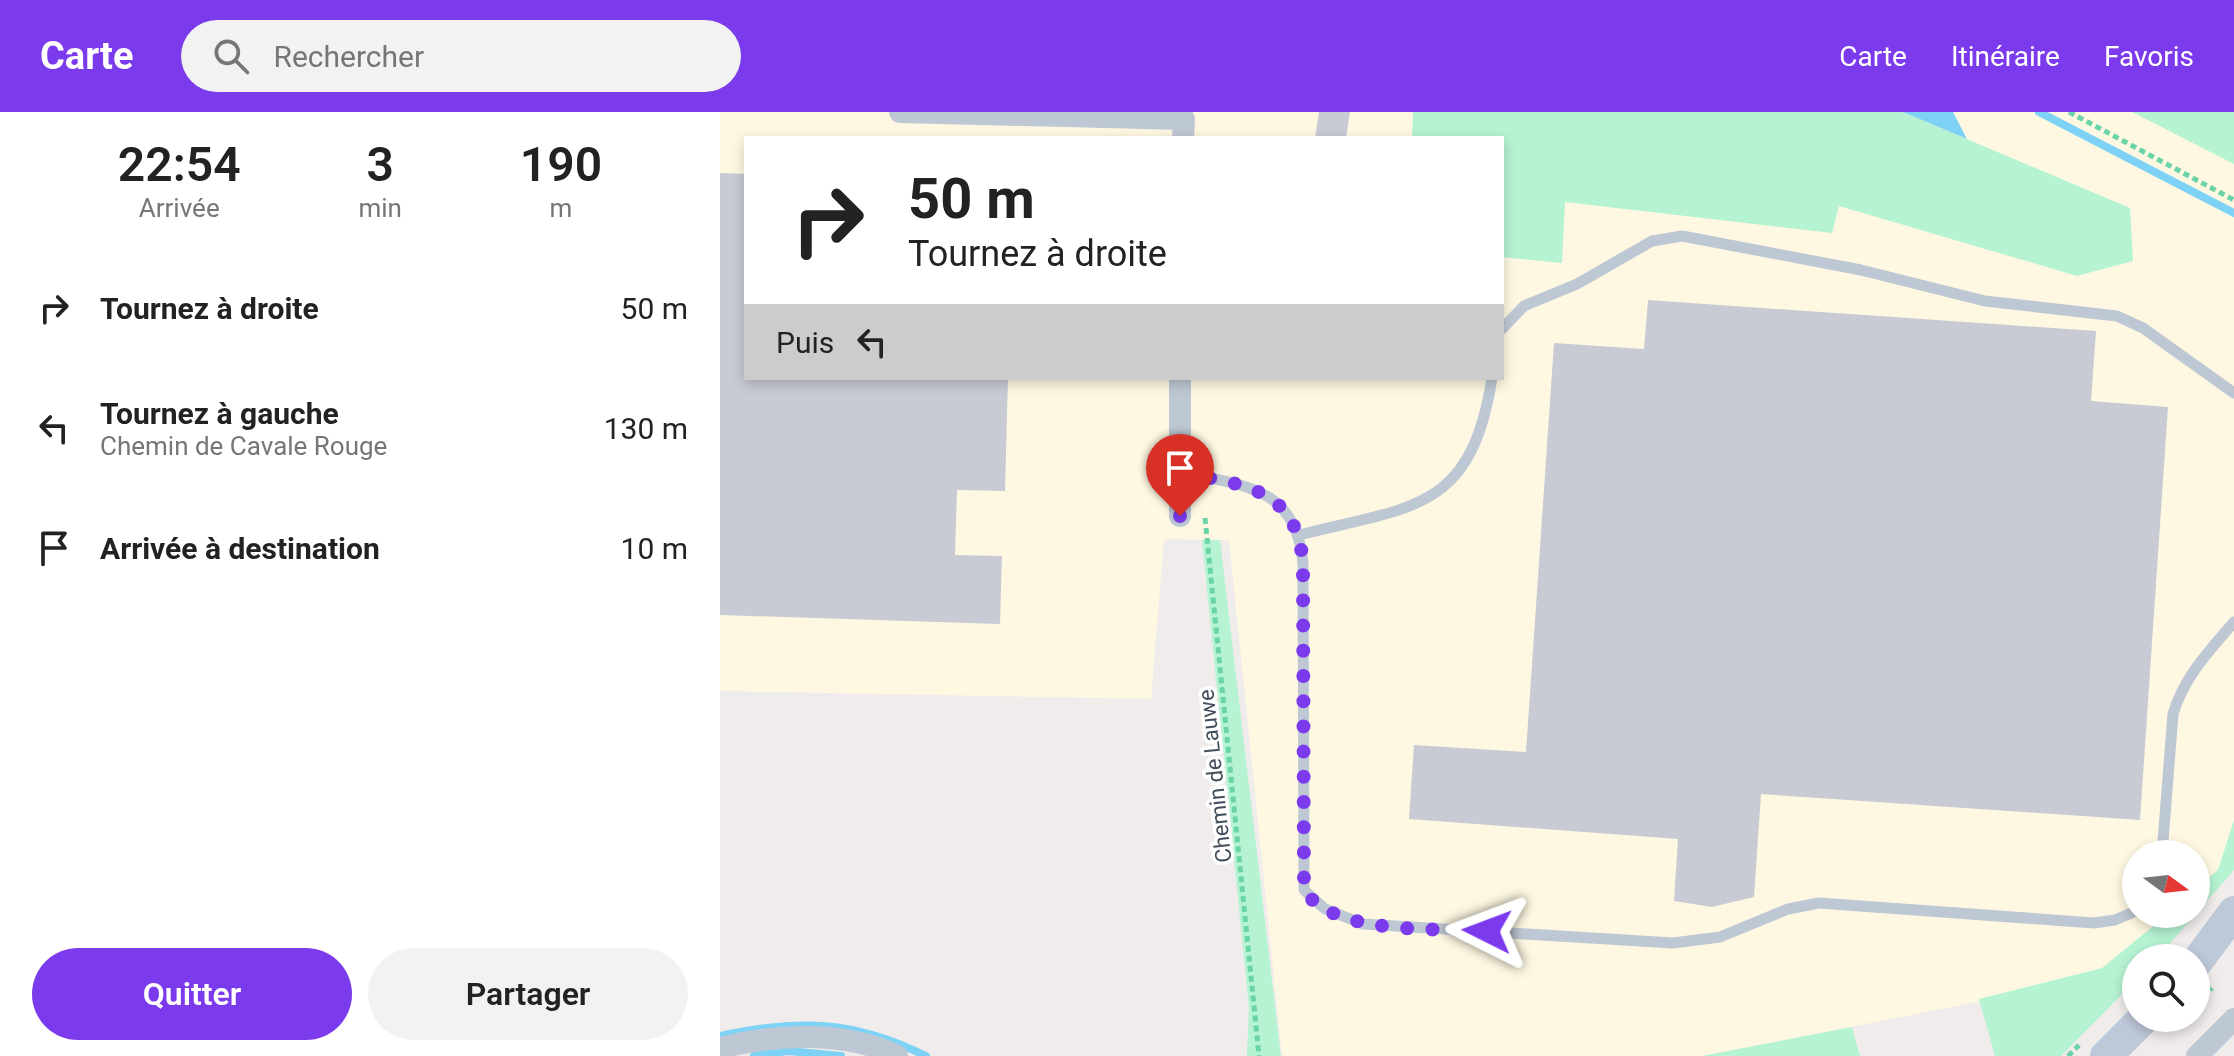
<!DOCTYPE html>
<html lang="fr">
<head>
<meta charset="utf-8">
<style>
  :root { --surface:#fff; --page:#f2f2f2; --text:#222; --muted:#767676; --accent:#7c3aed }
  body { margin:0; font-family:Roboto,sans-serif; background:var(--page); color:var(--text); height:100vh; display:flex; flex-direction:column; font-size:30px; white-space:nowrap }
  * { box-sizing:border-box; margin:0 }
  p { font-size:26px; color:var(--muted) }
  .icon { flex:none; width:44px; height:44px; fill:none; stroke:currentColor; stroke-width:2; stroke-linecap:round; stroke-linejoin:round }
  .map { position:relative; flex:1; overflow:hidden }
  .drawer { display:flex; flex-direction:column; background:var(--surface); width:720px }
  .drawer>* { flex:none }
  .hud { position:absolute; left:24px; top:24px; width:760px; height:244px; border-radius:0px; box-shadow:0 4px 12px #0003; background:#fff; color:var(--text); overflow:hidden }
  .needle { width:52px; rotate:105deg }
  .buttons { position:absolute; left:1402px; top:728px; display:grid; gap:16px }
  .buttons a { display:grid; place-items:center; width:88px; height:88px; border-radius:50%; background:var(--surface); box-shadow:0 4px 12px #0003; font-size:40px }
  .pin { position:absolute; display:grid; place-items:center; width:68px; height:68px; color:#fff; margin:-82px -34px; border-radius:50% 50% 50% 0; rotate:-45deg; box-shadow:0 0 8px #0007 }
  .pin .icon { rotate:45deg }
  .me { position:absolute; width:88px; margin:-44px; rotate:273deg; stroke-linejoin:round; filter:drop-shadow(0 0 6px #0008) }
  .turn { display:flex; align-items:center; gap:28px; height:168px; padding:0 32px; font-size:36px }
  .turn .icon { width:104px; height:104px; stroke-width:2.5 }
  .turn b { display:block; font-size:56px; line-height:68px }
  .then { display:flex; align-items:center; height:76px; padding:0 32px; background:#0003; gap:16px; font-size:30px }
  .eta { display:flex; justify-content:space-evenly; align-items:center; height:136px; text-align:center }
  .eta b { font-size:48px; font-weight:600; line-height:56px }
  .button { display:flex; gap:16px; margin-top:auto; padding:16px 32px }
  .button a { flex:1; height:92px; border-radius:48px; background:var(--accent); color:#fff; font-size:32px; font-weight:600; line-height:92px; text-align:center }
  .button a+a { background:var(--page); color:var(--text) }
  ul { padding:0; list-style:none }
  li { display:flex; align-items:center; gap:24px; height:120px; padding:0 32px }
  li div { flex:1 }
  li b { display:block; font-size:30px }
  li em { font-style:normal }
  header { display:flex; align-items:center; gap:48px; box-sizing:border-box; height:112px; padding:0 40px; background:var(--accent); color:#fff }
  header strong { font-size:38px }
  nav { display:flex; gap:44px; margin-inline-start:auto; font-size:28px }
  .search { width:560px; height:72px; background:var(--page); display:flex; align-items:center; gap:20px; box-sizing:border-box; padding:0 28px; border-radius:44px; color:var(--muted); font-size:30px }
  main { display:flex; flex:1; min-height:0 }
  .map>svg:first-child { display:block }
  .commercial { fill:#fef8e2; fill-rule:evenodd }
  .green { fill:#b5f3d2 }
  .water { fill:#7dd2f5 }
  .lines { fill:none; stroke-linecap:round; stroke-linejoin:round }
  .stream { stroke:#7dd2f5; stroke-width:8 }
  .building { fill:#c8cbd3 }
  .path { stroke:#6ad4a8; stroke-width:5; stroke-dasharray:6 4; stroke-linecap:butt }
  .service { stroke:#bec7d4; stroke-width:11 }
  .minor { stroke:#bec7d4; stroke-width:22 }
  .secondary { stroke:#bdc8d8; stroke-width:32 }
  .route { stroke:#7c3aed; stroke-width:14; stroke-dasharray:0 25.2 }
  .labels { text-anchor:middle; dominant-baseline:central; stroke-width:7; stroke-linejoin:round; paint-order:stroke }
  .street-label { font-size:22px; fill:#434e5c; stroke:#fff }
</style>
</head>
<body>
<header>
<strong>Carte</strong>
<div class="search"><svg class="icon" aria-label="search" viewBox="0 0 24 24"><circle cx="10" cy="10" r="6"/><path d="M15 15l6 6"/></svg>Rechercher</div>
<nav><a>Carte</a><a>Itinéraire</a><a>Favoris</a></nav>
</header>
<main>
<section class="drawer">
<div class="eta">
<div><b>22:54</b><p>Arrivée</p></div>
<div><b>3</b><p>min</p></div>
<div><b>190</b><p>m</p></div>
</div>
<ul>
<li><svg class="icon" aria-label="right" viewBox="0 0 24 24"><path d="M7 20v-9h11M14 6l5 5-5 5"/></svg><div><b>Tournez à droite</b></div><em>50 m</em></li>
<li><svg class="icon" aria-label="left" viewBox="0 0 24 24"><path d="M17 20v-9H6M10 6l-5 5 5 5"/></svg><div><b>Tournez à gauche</b><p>Chemin de Cavale Rouge</p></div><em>130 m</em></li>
<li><svg class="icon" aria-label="arrive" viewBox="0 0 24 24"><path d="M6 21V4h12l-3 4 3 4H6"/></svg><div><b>Arrivée à destination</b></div><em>10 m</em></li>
</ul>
<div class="button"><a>Quitter</a><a>Partager</a></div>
</section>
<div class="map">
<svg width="1514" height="944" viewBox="0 0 1514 944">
  <rect width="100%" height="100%" fill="#f0ecec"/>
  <path class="commercial" d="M0,0H1514V739L1476,780V742H1416V802H1453L1395,859L1257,890L984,944H562L509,428L444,427L431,587L0,579ZM26,26H782V266H26Z"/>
  <path class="green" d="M693,0H1183L1410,96L1413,149L1357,164L1119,94L1112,121L845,90L842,151L782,145V26H692Z
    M1412,0H1514V52Z
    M482,428H500L561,944H527L529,896Z
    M1514,708V758L1437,846H1416V868L1341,944H1275L1259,887L1382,856L1448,802H1476V777L1498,758Z
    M1132,915L1140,944H982Z"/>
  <path class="water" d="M1183,0H1233L1247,27Z"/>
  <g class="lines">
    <path class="stream" d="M1319,0L1514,101
      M0,924C79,907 133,908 206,944
      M34,944L68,939L121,944"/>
  </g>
  <path class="building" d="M599,0H630L626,26H595Z
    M0,61L26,62V266H288L285,379L237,378L235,443L282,444L280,512L0,503Z
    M928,188L1376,219L1371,289L1448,295L1420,708L1041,682L1034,785L992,795L954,789L958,727L689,707L694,633L806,640L834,231L924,237Z"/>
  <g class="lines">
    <path class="path" d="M1349,0L1514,88
      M485,406L539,944
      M1476,892L1492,876
      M1453,915L1462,906
      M1348,944L1359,933"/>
    <path class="service" d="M782,217L804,194L857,172L932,129L962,124L1141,158L1265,189L1397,204L1423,216L1514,281
      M459,360C522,373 577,374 583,452L584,778L605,797L643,812L953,831L1000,825L1068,797L1099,791L1374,811L1395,808L1416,799
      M579,423C693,394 751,400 772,266
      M1442,742L1453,602C1464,565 1489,539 1514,510"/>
    <path class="minor" d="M180,0L464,7L463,26
      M460,404V266
      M0,936C55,922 125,918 177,944
      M1477,944L1514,907"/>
    <path class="secondary" d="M1476,851L1514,800
      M1386,944L1424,906"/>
  </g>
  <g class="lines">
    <path class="route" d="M460,404L459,360C521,373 577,374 583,452L584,778C614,824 718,816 767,819"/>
  </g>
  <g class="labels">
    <g class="street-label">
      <text transform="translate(495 664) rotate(-96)">Chemin de Lauwe</text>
    </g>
  </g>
</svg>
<div class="buttons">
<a><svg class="needle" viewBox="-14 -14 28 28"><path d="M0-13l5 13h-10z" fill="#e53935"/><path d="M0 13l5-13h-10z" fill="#767676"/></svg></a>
<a><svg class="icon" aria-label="search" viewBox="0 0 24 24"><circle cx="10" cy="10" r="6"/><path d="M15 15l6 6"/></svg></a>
</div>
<div class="pin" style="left:460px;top:404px;background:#d93025"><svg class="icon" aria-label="arrive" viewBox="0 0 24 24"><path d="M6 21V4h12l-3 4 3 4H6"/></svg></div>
<svg class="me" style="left:767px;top:819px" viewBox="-20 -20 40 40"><path d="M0-17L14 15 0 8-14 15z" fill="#7c3aed" stroke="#fff" stroke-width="4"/></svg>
<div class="hud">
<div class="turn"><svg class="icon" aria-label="right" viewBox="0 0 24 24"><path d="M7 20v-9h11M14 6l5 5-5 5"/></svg><div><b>50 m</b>Tournez à droite</div></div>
<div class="then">Puis<svg class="icon" aria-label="left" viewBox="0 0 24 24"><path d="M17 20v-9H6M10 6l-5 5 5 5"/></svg></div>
</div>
</div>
</main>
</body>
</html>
